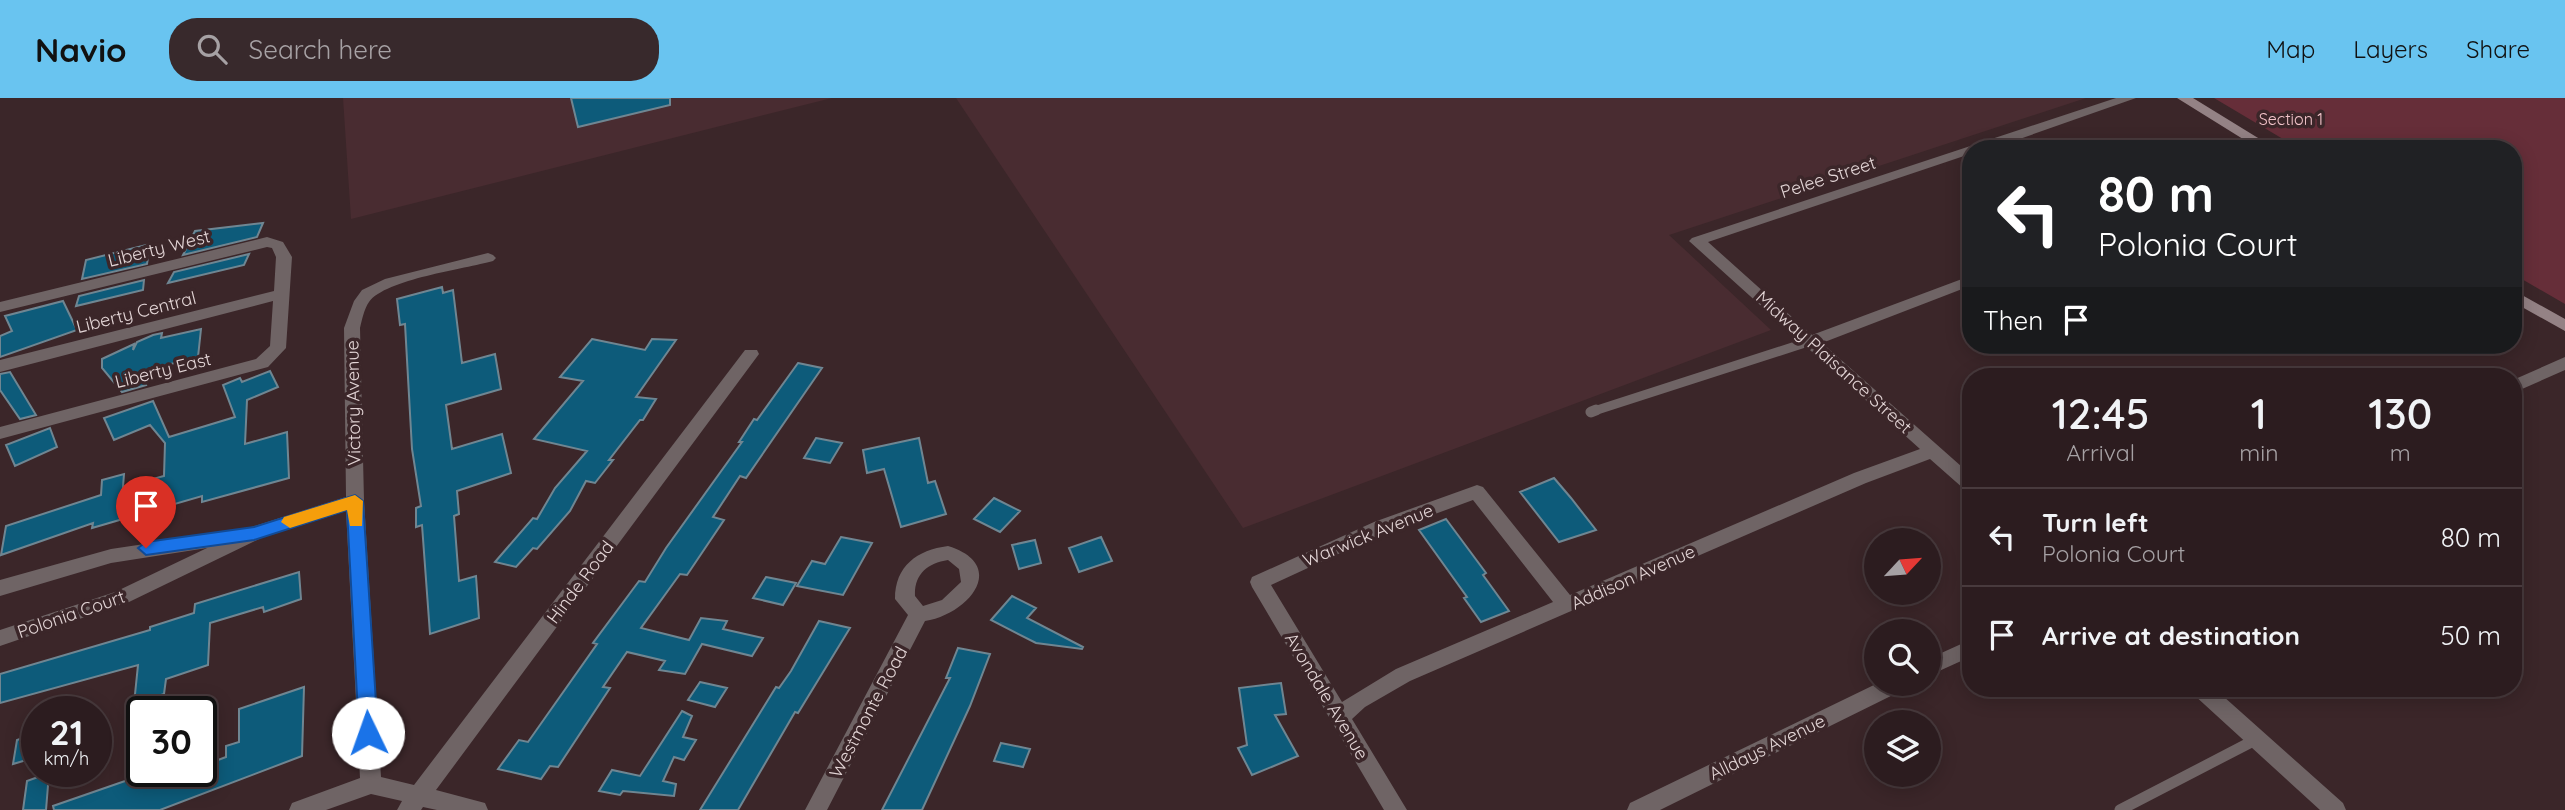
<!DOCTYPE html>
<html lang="en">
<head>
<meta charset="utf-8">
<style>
  :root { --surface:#2c1c1f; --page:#38292c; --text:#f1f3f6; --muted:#a6a1a4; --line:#483a3d; --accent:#69c4f0 }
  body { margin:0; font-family:Quicksand,sans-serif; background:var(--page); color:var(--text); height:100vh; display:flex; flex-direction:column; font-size:26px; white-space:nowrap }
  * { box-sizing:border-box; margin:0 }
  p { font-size:23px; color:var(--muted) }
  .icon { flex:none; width:38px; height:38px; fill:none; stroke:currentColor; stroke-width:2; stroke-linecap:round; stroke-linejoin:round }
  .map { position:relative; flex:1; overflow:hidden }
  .side { position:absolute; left:1962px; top:270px; width:560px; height:329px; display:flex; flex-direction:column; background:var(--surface); border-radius:28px; box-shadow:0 4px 18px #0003,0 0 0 2px var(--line) }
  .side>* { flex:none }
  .guide { position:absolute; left:1962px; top:42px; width:560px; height:214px; border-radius:28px; box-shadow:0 4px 18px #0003,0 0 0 2px var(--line); background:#202124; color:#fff; overflow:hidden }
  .needle { width:46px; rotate:64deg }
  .controls { position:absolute; left:1864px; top:430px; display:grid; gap:14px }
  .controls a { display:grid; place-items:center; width:77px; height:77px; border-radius:50%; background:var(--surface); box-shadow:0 4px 18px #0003,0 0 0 2px var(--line); font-size:35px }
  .speed { position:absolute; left:21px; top:598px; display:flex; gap:14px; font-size:35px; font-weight:700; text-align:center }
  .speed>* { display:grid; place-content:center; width:91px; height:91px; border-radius:50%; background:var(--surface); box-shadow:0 4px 18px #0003,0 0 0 2px var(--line); line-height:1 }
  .speed small { font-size:18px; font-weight:400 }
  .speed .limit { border:4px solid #111; border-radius:10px; background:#fff; color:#111 }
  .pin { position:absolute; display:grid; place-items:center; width:60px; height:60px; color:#fff; margin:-72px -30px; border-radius:50% 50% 50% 0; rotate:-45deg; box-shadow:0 0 7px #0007 }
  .pin .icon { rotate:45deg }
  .me { position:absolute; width:77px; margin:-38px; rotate:357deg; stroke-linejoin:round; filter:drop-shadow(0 0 5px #0008) }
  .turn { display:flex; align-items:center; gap:24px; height:147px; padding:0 21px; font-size:32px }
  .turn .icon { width:91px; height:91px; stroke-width:2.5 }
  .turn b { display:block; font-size:49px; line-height:60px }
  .then { display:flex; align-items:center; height:66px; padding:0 21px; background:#0003; gap:14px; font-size:26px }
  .eta { display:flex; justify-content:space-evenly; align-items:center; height:119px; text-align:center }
  .eta b { font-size:42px; font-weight:600; line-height:49px }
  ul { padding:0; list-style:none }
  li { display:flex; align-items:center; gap:21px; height:98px; padding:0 21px; border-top:2px solid var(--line) }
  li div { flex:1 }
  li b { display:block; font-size:26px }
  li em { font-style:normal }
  header { display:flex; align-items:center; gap:42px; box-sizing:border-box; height:98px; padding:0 35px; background:var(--accent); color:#111 }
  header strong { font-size:33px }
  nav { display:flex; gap:38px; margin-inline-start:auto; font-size:24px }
  .search { width:490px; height:63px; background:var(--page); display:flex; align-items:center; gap:18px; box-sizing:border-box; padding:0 24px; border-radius:28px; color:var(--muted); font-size:26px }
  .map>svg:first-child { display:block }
  .built { fill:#492c31 }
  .green { fill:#662e39 }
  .building { fill:#0d5b7a; stroke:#6f8692; stroke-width:2 }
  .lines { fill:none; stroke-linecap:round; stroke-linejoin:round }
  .lane-far1 { stroke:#6f6465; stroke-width:9 }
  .lane { stroke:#6f6465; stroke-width:11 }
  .street { fill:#6f6465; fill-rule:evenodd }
  .secondary { fill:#948285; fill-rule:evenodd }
  .route { fill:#1a73e8; stroke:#114b97; stroke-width:2 }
  .slow { fill:#f59e0b }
  .labels { text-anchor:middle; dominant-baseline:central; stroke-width:7; stroke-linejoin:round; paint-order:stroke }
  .far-park-label { font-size:16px; fill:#f3c4ca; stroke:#3b2629 }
  .street-label { font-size:18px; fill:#e3d5d6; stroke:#3b2629 }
</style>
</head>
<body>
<header>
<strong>Navio</strong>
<div class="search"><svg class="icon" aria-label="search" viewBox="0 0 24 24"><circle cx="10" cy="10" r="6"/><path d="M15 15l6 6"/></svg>Search here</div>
<nav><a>Map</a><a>Layers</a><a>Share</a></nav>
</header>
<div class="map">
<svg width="2565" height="712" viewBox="0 0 2565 712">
  <rect width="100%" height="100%" fill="#3b2629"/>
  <path class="built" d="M343,0H832L351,121Z
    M956,0H2086L1669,137L1771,232L1243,430Z"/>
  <path class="green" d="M2214,0H2565V206L2513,176V51H2300Z"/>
  <path class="building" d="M571,0H670V7L578,29Z
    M263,125L257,139L183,157L195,133Z
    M150,146L147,166L82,181L86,162Z
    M249,156L244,167L168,185L174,174Z
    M144,182L143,192L76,208L79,198Z
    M442,189L443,195L453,192L462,265L495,256L501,291L446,307L452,351L502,336L511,375L457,393L459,416L454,418L459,483L476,478L479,520L430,536L422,427L416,429V410L421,408L412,351L405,226L400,227L397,201Z
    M63,203L77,232L0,259V238L12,233L5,218Z
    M201,231L198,259L140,274L146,287L122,294L102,270V261L134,246L133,252L137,244L153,237L162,235L161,240Z
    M592,241L645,252L652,241L676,242L636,299L656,301L643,322H640L609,362H613L595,385L586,383L570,413L537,451L533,450L516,469L495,464L533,420L537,421L555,390L587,353L534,341L583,283L560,279Z
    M798,265L822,270L746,380L740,378L713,419L724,422L687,477L680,476L641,530L689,542L701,520L727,523L723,531L763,540L752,558L702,546L685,576L659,572L665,563L627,554L603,589L610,590L558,669L550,668L541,681L498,671L519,642L528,644L597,546L593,545L639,483L645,484L666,450L742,344H739L754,321L757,322Z
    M270,273L278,289L247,302L245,346L287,334L289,380L202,404V398L92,430L93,425L1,457L6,428L101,397L102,382L124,376L123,389L164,378L165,345L150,327L114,342L104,320L153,303L169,339L235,319L223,287L240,280L242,284Z
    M10,274L36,317L20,321L0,292V276Z
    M50,330L57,349L15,368L6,347Z
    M816,340L842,345L830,365L804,360Z
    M919,340L928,385L935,383L946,416L901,429L884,371L867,375L863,352Z
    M1554,380L1571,400L1596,432L1559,444L1520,394Z
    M994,400L1020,413L1000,434L974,421Z
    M1446,421L1486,475L1483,477L1509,513L1481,524L1464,500L1467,499L1419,432Z
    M841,439L872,445L843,497L797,488L812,463L825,466Z
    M1101,439L1112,463L1079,474L1069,450Z
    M1035,442L1041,465L1019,471L1012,447Z
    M299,474L301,501L264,514L263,509L210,525L208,567L166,581L164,596L134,606L138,567L0,605V576L150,532V529L194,515L195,506Z
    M766,479L796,485L783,507L753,500Z
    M1012,498L1036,510L1027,520L1083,549L1082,551L1036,545L991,522Z
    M819,523L850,530L798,615L795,614L738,712H700L776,589L779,590L791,573Z
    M958,550L990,556L970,608L922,712H882L950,580H946Z
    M700,584L727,590L715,609L688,602Z
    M1281,585L1286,616L1275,617L1298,658L1252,677L1238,650L1247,647L1239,590Z
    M304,589L302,658L160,712H54L53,708L151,674H210V665L226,659V648L239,644V611Z
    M682,613L692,618L683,639L696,642L684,662L674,659L663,683L676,686L674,698L623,693L620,697L599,693L612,672L640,678Z
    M37,635V659L13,666L17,642Z
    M1001,645L1030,651L1023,669L994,663Z
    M49,675L46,712H23L27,683Z"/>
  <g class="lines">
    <path class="lane-far1" d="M1591,314L1811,243"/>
    <path class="lane" d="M1591,314L1596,312
      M2120,712L2257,641"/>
    <path class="street" d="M2116,0H2136L1991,51H1970V56L1708,144L1812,237L1970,178V188L1822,245L1970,376V393L1964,391L1930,361L1866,385L1410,583L1365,609L1352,621L1407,712H1384L1252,489L1250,484L1252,479L1374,424L1477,387L1483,389L1570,497L1854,375L1920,351L1689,143L1692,140ZM1473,402L1553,504L1396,571L1342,604L1271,487L1386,434Z
      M267,139L283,144L292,159L286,250L268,269L0,341V329L256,261L270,248L273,203L0,274V262L274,193L276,159L272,150L267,149L0,214V204Z
      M488,155L493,157L496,160L493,163C465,171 386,181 369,204C364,211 362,222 360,230L364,403L381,679L414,687L745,252H757L759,256L436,692L485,705L488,712H437L423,709L421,712H397L402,703L371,696L326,712H289L292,705L360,680L346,413L261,440L129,504L0,548V532L115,494L207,450L111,465L0,498V482L111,451L245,431L346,399L344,230L354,203L362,192L385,181Z
      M2565,259V272L2513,295V282Z
      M948,448C1009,467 969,516 925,523L827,712H805L908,517L895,501C895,468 917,452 948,448ZM948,462L959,471L961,484L942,502L923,508L915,498C914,477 927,465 948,462Z
      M1970,542V559L1928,578V561Z
      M1876,586H1906L1903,592L1660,712H1627L1630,705Z
      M2190,590H2214L2343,705L2346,712H2320L2193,596Z"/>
    <path class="secondary" d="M2177,0H2193L2276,51H2259Z
      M2513,192L2565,221V233L2513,204Z"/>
  </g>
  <path class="route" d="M355,397L363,403L378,635L375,640H362L359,635L347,412L254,442L146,457L138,450L146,444L254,429Z"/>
  <path class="slow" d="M355,397L363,403L362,428H350L347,412L290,430L281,424L284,419Z"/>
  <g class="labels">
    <g class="far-park-label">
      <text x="2291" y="21">Section 1</text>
    </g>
    <g class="street-label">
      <text transform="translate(1828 79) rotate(-18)">Pelee Street</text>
      <text transform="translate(159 150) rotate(-14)">Liberty West</text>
      <text transform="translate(136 214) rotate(-14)">Liberty Central</text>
      <text transform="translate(1834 264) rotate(42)">Midway Plaisance Street</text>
      <text transform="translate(163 272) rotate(-14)">Liberty East</text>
      <text transform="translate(353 305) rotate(-91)">Victory Avenue</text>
      <text transform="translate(1368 437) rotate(-22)">Warwick Avenue</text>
      <text transform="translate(1633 479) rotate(-24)">Addison Avenue</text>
      <text transform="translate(580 484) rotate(-53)">Hinde Road</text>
      <text transform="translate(71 516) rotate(-19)">Polonia Court</text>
      <text transform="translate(1327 598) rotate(59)">Avondale Avenue</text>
      <text transform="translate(868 614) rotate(-62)">Westmonte Road</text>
      <text transform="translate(1767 649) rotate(-26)">Alldays Avenue</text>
    </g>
  </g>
</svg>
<div class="controls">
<a><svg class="needle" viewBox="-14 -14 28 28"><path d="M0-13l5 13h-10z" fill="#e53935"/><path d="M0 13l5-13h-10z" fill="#a6a1a4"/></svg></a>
<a><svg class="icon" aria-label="search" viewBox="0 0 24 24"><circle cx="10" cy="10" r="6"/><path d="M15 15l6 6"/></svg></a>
<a><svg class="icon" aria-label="layers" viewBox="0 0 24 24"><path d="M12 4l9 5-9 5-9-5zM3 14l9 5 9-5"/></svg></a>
</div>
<div class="speed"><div>21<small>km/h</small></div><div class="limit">30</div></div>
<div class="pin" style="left:146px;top:450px;background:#d93025"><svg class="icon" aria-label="arrive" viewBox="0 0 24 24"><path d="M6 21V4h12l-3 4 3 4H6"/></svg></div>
<svg class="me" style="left:368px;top:635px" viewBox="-20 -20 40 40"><circle r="19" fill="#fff"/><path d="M0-13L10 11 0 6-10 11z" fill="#1a73e8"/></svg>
<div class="guide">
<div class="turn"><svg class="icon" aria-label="left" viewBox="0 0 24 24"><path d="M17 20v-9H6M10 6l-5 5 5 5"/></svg><div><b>80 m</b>Polonia Court</div></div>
<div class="then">Then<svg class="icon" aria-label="arrive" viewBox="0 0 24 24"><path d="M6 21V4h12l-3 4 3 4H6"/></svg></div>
</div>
<section class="side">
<div class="eta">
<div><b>12:45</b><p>Arrival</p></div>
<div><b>1</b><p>min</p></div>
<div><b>130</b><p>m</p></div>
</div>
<ul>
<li><svg class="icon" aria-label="left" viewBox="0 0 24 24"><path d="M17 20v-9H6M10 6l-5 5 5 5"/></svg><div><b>Turn left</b><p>Polonia Court</p></div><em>80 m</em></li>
<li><svg class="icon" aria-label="arrive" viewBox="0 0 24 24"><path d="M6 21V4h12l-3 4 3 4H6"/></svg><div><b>Arrive at destination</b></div><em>50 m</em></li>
</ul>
</section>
</div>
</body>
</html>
